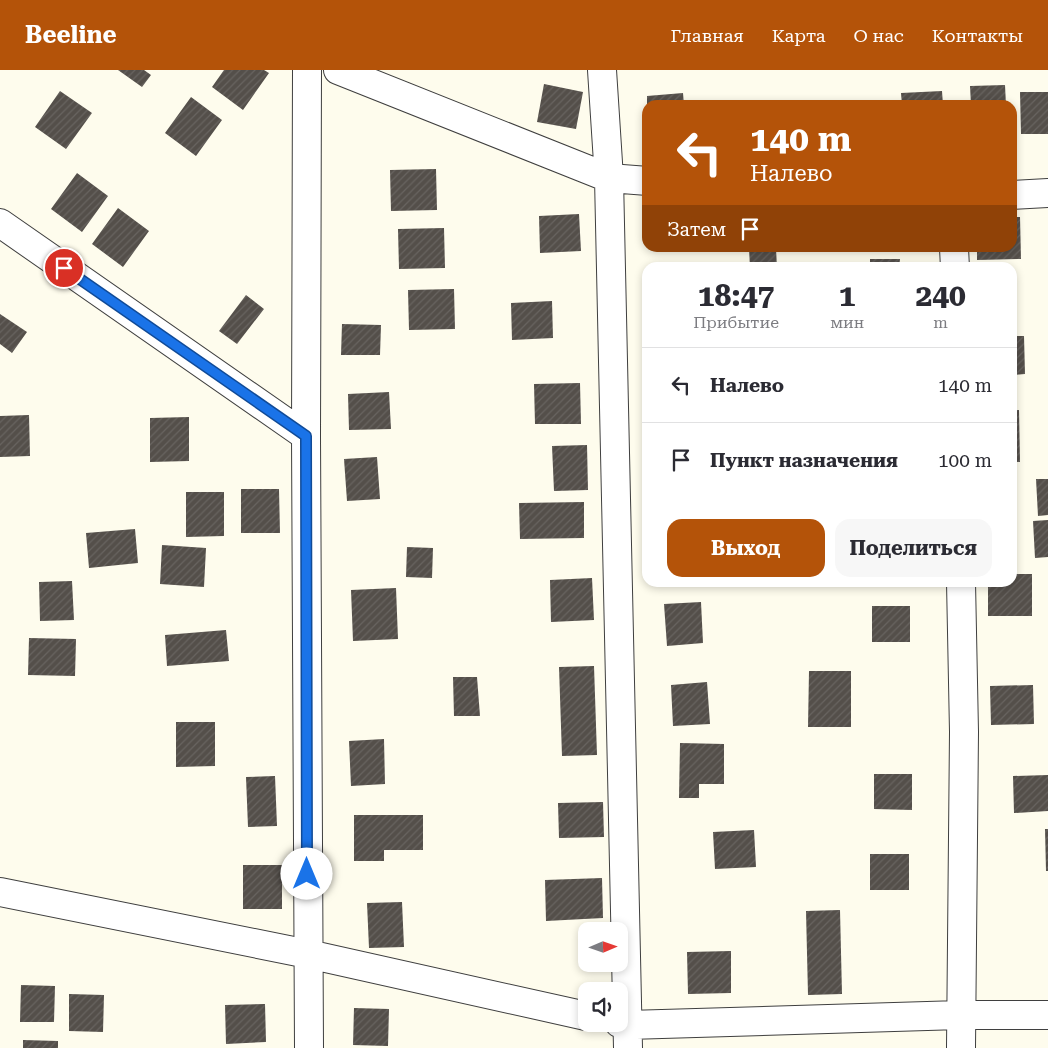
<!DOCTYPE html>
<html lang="ru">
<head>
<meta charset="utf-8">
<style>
  :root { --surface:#fff; --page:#f7f7f7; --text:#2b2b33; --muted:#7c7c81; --line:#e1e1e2; --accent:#b45309 }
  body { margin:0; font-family:"Roboto Serif",serif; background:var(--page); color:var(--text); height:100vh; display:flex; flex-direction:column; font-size:19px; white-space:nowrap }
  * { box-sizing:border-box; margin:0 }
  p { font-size:16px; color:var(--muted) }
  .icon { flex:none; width:28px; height:28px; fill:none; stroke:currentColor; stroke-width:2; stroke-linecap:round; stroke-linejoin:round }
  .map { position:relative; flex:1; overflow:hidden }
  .side { position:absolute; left:642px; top:192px; width:375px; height:325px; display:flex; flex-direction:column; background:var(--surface); border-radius:15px; box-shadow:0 2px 8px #0003 }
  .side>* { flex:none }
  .banner { position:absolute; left:642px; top:30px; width:375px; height:152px; border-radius:15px; box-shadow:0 2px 8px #0003; background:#b45309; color:#fff; overflow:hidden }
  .needle { width:32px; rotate:88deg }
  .fabs { position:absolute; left:578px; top:852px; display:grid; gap:10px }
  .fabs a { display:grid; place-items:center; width:50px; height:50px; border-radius:10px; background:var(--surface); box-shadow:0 2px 8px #0003; font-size:25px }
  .pin { position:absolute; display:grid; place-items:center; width:42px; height:42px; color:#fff; margin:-21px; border:2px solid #fff; border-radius:50%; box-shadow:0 1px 5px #0007 }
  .me { position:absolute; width:55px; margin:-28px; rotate:0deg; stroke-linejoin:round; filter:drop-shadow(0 0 4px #0008) }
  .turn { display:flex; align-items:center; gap:18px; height:105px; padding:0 25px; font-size:22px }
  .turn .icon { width:65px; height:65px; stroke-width:2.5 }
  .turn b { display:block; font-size:35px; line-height:42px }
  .then { display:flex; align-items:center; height:48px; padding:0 25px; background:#0003; gap:10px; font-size:19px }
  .eta { display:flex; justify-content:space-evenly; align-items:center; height:85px; text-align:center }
  .eta b { font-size:30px; font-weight:700; line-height:35px }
  .action { display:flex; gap:10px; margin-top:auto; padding:10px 25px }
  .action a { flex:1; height:58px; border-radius:15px; background:var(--accent); color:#fff; font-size:20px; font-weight:700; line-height:58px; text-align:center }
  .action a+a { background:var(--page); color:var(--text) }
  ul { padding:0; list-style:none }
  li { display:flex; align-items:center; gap:15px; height:75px; padding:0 25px; border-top:1px solid var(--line) }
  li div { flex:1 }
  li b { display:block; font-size:19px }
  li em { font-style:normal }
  header { display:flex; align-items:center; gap:30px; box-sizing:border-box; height:70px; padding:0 25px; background:var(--accent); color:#fff }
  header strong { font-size:24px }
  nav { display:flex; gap:28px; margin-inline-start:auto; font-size:18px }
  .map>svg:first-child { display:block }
  .building { fill:url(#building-hatch) }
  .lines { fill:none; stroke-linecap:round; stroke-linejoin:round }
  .minor-casing { stroke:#3f3f3f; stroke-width:30 }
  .minor { stroke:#fff; stroke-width:28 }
  .route-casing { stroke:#114b97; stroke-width:12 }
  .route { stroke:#1a73e8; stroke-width:9 }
</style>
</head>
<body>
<header>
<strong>Beeline</strong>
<nav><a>Главная</a><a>Карта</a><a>О нас</a><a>Контакты</a></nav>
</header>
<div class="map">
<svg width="1048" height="978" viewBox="0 0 1048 978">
  <defs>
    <pattern id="building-hatch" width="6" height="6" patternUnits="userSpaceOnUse" patternTransform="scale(1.25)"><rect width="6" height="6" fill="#544f4a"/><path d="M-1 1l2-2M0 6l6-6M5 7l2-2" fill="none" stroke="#686460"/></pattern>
  </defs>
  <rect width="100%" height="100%" fill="#fefced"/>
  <path class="building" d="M118,0H144L151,5L142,17Z
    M224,0H264L269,3L243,40L212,17Z
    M544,14L583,22L576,59L537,52Z
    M1005,15L1006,35H971L970,16Z
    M60,21L92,43L66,79L35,57Z
    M942,21L943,35H902L901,23Z
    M1020,22H1048V64H1021Z
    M683,23L684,35H647V26Z
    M191,27L222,50L196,86L165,63Z
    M436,99L437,140L391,141L390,100Z
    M77,103L108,126L82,162L51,139Z
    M118,138L149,161L123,197L92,174Z
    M579,144L581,181L540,183L539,146Z
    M1012,147H1020L1021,189L977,190V178H1012Z
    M444,158L445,198L399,199L398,159Z
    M749,178H776L777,198H750Z
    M870,189H900L899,198H870Z
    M454,219L455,259L409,260L408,220Z
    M246,225L264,239L237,274L219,261Z
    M552,231L553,268L512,270L511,233Z
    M0,244L27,262L12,283L0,274Z
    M342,254L381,255L380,285H341Z
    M1012,266H1024L1025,304L1012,305Z
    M580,313L581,354H535L534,314Z
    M389,322L391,359L349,360L348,324Z
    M1012,340H1019L1020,392H1012Z
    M29,345L30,386L0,387V346Z
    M189,347V391L150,392V348Z
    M587,375L588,420L554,421L552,376Z
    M377,387L380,429L347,431L344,389Z
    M1036,409H1048V445L1038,446Z
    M241,419H279L280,463H241Z
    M186,422H224V466L186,467Z
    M584,432V468L520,469L519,433Z
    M1048,450V487L1035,488L1033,451Z
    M135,459L138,493L89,498L86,463Z
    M162,475L206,478L204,517L160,514Z
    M407,477L433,478L432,508L406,507Z
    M1012,504H1032V546H988V512H1012Z
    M592,508L594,550L551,552L550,510Z
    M72,511L74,550L40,551L39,512Z
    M396,518L398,569L353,571L351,520Z
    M701,532L703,573L667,576L664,534Z
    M872,536H910V572H872Z
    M226,560L229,591L167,596L165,565Z
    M29,568L76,569L75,606L28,605Z
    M594,596L597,685L562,686L559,597Z
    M809,601H851V657H808Z
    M453,607H477L480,646H454Z
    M707,612L710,654L673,656L671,615Z
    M1033,615L1034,654L991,655L990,616Z
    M176,652H215V696L176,697Z
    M384,669L385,714L351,716L349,671Z
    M680,673L724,674V714H699V728H679Z
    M874,704H912V740L874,739Z
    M1048,705V741L1014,743L1013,706Z
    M275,706L277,756L248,757L246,707Z
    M603,732L604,767L559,768L558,733Z
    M354,745H423V780H384V791H354Z
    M1045,759H1048V801H1046Z
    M754,760L756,797L715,799L713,762Z
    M870,784H909V820H870Z
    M243,795H282V839H243Z
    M602,808L603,848L546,851L545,810Z
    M402,832L404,877L369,878L367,833Z
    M840,840L842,924L808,925L806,841Z
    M731,881V923L688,924L687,882Z
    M21,915L55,916L54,952H20Z
    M69,924L104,925L103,962L69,961Z
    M265,934L266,972L226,974L225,935Z
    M354,938L389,939L388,976L353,975Z
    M23,970L58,971V978H23Z"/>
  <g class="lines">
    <defs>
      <path id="minor" d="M307,0L306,366L309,978
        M338,0L609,108L648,111
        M602,0L609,108L628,978
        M1012,125L1048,123
        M0,153L306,366
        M954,178L955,198
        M0,822L308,884L586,946
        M619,953L628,955L960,945H1048
        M961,978L964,662L961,512"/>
    </defs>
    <use href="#minor" class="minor-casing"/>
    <use href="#minor" class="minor"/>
  </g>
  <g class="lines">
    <defs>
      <path id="route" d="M64,198L306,366L307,804"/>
    </defs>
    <use href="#route" class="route-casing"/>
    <use href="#route" class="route"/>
  </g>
</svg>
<div class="fabs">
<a><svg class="needle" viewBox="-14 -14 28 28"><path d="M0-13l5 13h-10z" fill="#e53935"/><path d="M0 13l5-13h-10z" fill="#7c7c81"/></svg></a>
<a><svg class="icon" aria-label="sound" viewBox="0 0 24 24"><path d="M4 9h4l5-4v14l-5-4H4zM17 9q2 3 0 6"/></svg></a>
</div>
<div class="pin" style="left:64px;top:198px;background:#d93025"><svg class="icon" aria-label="arrive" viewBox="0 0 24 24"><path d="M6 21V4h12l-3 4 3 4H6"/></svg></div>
<svg class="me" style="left:307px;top:804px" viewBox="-20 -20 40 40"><circle r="19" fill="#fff"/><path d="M0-13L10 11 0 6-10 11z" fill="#1a73e8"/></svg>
<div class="banner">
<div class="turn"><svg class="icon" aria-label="left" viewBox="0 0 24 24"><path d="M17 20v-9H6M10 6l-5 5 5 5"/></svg><div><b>140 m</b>Налево</div></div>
<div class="then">Затем<svg class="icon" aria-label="arrive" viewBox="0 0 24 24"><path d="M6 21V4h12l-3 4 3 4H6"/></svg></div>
</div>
<section class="side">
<div class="eta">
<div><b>18:47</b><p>Прибытие</p></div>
<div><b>1</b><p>мин</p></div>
<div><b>240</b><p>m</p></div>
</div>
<ul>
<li><svg class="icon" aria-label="left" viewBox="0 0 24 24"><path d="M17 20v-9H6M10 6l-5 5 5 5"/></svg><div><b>Налево</b></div><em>140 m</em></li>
<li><svg class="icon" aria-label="arrive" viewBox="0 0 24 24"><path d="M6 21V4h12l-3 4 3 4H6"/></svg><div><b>Пункт назначения</b></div><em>100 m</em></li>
</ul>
<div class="action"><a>Выход</a><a>Поделиться</a></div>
</section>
</div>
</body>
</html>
